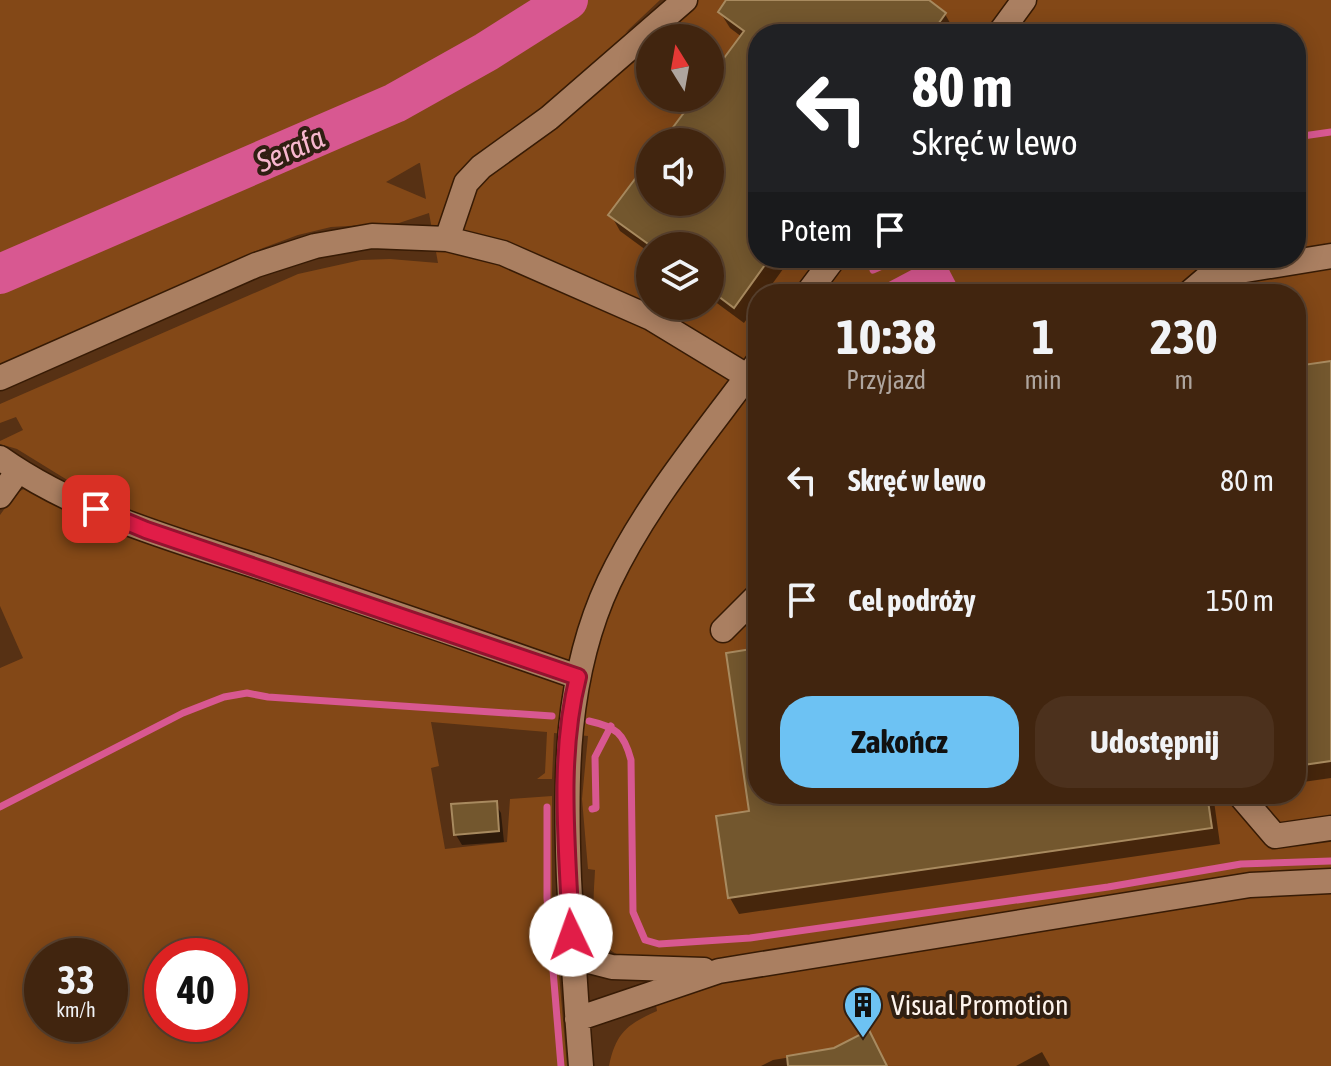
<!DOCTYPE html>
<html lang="pl">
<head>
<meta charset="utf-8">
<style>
  :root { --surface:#41250f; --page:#4c311d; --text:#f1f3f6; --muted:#aea59e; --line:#5a422f; --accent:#6dc2f3 }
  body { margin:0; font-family:"Asap Condensed",sans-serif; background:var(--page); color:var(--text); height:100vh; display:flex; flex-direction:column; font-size:30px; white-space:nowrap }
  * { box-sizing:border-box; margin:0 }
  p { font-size:26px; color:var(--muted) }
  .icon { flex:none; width:44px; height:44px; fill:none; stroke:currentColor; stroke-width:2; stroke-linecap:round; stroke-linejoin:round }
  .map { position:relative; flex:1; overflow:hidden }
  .side { position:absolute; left:748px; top:284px; width:558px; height:520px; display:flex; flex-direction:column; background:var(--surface); border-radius:32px; box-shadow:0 4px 20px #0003,0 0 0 2px var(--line) }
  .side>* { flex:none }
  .top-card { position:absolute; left:748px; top:24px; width:558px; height:244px; border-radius:32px; box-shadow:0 4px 20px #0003,0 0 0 2px var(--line); background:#202124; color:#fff; overflow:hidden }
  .needle { width:52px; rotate:349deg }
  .controls { position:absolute; left:636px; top:24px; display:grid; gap:16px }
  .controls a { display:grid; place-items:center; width:88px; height:88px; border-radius:50%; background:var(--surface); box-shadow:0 4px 20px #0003,0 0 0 2px var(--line); font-size:40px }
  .speed { position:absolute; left:24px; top:938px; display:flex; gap:16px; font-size:40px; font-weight:700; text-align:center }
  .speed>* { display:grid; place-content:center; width:104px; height:104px; border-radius:50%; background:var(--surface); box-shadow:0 4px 20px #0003,0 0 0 2px var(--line); line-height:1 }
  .speed small { font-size:20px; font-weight:400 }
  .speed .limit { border:12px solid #d22; background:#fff; color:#111 }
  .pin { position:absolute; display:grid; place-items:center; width:68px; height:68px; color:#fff; margin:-34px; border-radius:16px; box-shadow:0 4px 12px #0006 }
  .me { position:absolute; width:88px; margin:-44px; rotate:357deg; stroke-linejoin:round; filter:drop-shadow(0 0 6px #0008) }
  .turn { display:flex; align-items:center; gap:28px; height:168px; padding:0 32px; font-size:36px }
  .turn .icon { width:104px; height:104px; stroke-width:2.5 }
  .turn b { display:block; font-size:56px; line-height:68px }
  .then { display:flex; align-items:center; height:76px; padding:0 32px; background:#0003; gap:16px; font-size:30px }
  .eta { display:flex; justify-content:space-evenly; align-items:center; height:136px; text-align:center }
  .eta b { font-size:48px; font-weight:700; line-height:56px }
  .cta { display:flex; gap:16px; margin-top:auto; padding:16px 32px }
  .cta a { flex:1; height:92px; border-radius:32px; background:var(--accent); color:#111; font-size:32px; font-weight:700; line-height:92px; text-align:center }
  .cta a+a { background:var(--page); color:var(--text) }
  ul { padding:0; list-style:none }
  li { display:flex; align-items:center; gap:24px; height:120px; padding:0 32px }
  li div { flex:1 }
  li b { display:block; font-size:30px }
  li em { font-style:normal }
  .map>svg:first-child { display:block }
  .green { fill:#834817; fill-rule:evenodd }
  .water { fill:#d85891 }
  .shadow { fill:#0007 }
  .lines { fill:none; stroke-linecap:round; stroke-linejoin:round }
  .stream { stroke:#d85891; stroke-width:7 }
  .river { stroke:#d85891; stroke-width:40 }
  .building { fill:#73572e; stroke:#a88a5f; stroke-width:2 }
  .minor-casing { stroke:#371b05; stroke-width:27 }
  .minor { stroke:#aa7f61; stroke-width:24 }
  .route-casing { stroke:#92132f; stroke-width:20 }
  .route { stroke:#e11d48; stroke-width:14 }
  .labels { text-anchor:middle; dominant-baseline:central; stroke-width:8; stroke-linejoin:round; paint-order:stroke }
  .poi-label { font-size:28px; fill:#fdf3ec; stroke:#301f12; text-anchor:start }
  .water-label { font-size:30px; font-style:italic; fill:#f7b7ce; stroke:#301f12 }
</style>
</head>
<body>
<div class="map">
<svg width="1331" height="1066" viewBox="0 0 1331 1066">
  <rect width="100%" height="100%" fill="#573114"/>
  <path class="green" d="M0,0H660L625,33L655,14L666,0H1331V1066H609C616,1032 628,1024 657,1011L648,960C639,959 630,958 622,956C586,945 594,898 595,870L588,869L582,799L588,736L554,733L552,779H537L545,773L547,732L431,722L439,766L431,768L445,849L507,842L510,799L552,796V893L567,1066H0V668L23,658L0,606V515L16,493L26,488L116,510L17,449L0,444V441L23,430L16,417L0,423V404L298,274L361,260L390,259L438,263L429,213L399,223L331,227L298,235L263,248L0,365ZM758,34H1296V258H758ZM650,38H710V98H650ZM650,142H710V202H650ZM420,163L426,199L386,182L419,163ZM650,246H710V306H650ZM758,294H1296V794H758ZM42,956H110V1024H42ZM162,956H230V1024H162Z"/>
  <path class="water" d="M934,258H943L957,285L941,294H866Z"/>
  <path class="shadow" d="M729,0H926L945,14L954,30L951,34H758V258H791L765,294H758V303L744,323L710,298V246H650V253L620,231L611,215L650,162V202H710V142H665L697,98H710V81L742,37L730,28L720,12Z
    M1331,363V778L1296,783V368Z
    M758,650V794H1213L1220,844L739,914L730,898L718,818L751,813Z
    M495,803L501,813L504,842L462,845L456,835Z
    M835,1050L887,1066H761L773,1060Z
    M1042,1052L1050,1066H1016Z"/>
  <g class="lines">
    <path class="stream" d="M1296,137L1331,132
      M873,270L900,258
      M589,721C616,727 624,733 631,760L633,912L645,940L659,944L750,938L1108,887L1241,864L1331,861
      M0,807L183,713L224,697L247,693L268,697L552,716
      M547,807V898L561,1066
      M592,809L596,808L595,757L611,726"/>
    <path class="river" d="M0,274L395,103L486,52L568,0"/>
  </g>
  <path class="building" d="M726,0H929L946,13L931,34H758V258H770L734,308L710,290V246H651L608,215L650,159V202H710V142H662L695,98H710V77L744,31L718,12Z
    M1331,361V761L1296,766V366Z
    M758,648V794H1207L1212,828L728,898L716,816L749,811L726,653Z
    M497,801L499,831L454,835L451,804Z
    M869,1030L887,1066H788L787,1056L834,1048Z"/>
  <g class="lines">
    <defs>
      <path id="minor" d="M999,34L1024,0
        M447,239L466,183L481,167L549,118L685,0
        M807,294L834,258
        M1188,294L1209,276L1331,256
        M0,378L256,265L315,246L372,236L447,239L503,253L651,318L758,383
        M0,458C79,514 177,540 268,570C371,605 475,641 578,677
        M0,496L18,471
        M723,630L758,595
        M1239,794L1275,836L1331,828
        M573,957L612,967L704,970
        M577,1019L719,971L1250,885L1331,881
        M581,1066C576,1004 572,941 569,879C565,778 565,676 609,582C647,502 706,433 758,362"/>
    </defs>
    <use href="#minor" class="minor-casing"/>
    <use href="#minor" class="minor"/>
  </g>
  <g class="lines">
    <defs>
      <path id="route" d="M96,509L146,530L578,677C557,760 568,851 571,935"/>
    </defs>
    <use href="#route" class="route-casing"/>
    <use href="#route" class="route"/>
  </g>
  <defs>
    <symbol id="building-pin" viewBox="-11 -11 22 30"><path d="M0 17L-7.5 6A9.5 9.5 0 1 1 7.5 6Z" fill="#6dc2f3" stroke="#301f12"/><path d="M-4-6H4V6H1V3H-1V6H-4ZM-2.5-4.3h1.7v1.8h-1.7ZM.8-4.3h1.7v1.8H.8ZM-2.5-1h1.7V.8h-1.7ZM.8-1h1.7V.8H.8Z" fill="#111"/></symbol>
  </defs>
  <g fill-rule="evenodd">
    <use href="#building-pin" x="841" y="983" width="44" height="60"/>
  </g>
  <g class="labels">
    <g class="poi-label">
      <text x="891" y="1005">Visual Promotion</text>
    </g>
    <g class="water-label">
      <text transform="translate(290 149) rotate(-23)">Serafa</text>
    </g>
  </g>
</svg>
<div class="controls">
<a><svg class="needle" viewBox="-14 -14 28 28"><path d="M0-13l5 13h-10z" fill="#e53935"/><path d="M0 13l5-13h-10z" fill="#aea59e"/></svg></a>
<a><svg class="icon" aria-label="sound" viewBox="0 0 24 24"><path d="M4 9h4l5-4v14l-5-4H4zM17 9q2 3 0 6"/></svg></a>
<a><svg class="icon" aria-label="layers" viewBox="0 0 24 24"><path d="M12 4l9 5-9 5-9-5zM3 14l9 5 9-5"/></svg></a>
</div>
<div class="speed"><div>33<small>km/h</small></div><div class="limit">40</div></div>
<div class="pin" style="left:96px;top:509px;background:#d93025"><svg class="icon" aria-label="arrive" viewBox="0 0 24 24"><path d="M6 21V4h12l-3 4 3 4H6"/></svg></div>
<svg class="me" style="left:571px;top:935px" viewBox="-20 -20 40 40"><circle r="19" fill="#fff"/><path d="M0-13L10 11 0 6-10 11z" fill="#e11d48"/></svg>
<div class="top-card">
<div class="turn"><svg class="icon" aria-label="left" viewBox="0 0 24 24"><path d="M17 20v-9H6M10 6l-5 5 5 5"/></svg><div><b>80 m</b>Skręć w lewo</div></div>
<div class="then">Potem<svg class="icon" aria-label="arrive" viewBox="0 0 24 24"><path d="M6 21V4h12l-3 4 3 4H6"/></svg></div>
</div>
<section class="side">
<div class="eta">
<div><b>10:38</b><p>Przyjazd</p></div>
<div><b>1</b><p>min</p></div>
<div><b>230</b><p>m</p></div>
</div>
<ul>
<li><svg class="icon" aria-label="left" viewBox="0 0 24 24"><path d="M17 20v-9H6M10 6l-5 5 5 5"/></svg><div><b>Skręć w lewo</b></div><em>80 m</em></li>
<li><svg class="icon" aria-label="arrive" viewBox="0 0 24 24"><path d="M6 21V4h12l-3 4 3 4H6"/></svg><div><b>Cel podróży</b></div><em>150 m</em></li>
</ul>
<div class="cta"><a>Zakończ</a><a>Udostępnij</a></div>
</section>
</div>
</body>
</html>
